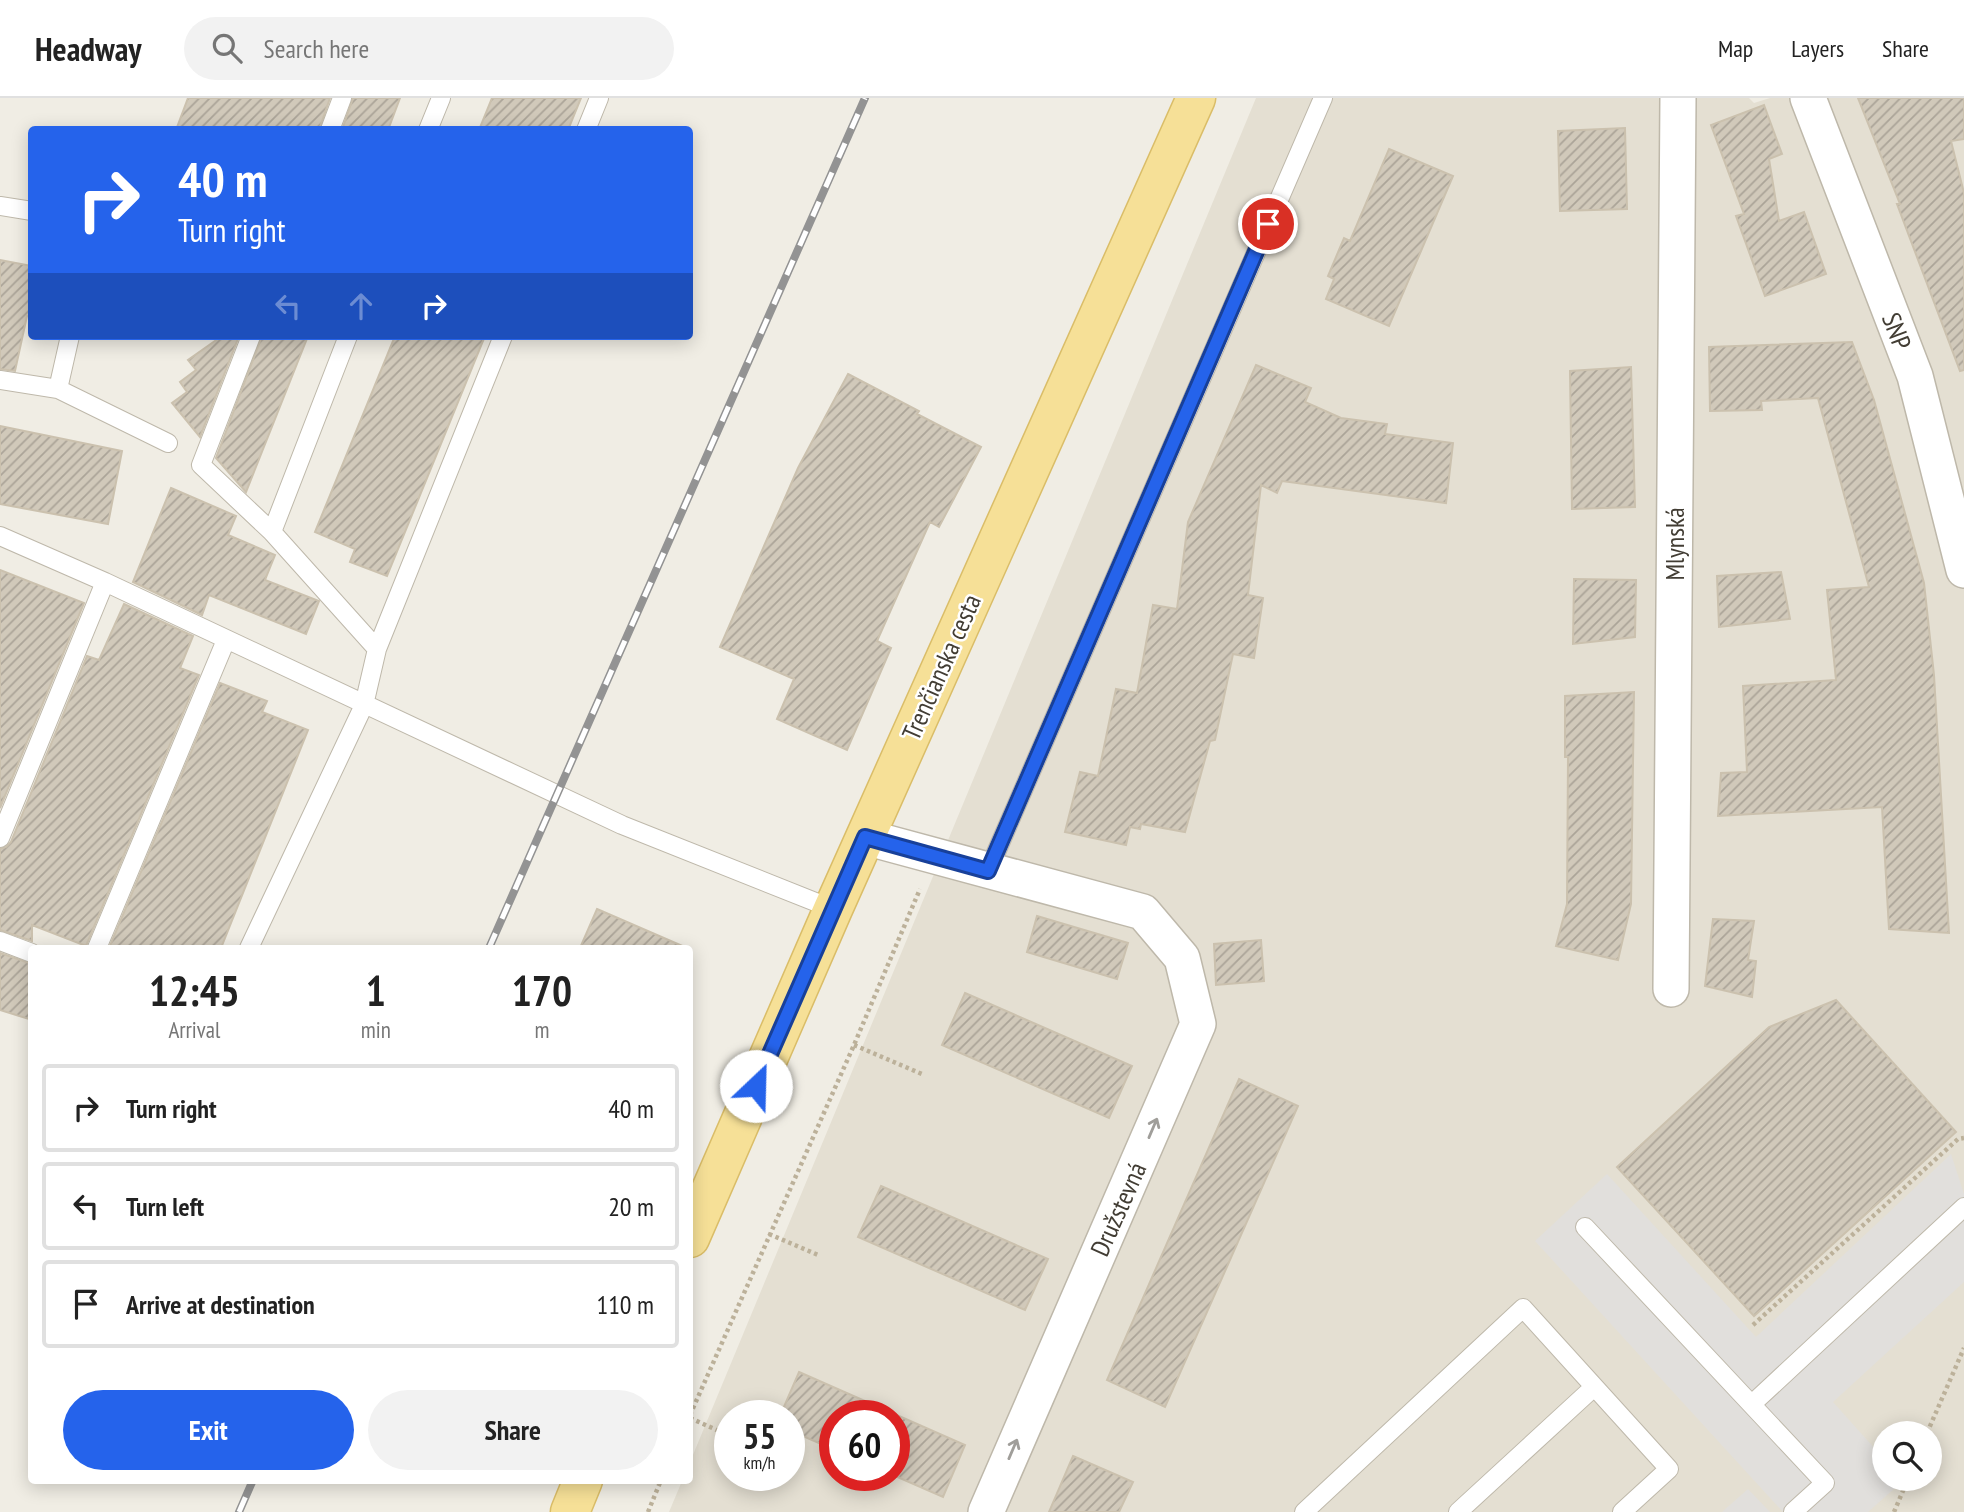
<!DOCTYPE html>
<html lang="en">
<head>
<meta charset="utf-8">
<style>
  :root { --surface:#fff; --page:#f2f2f2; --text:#222; --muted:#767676; --line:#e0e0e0; --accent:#2563eb }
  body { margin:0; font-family:"PT Sans Narrow",sans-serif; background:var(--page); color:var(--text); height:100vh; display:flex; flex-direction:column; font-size:26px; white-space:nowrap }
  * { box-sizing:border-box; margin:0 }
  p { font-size:23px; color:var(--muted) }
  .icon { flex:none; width:38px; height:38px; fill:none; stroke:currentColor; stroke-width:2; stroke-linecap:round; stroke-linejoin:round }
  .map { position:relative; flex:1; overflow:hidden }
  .side { position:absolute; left:28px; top:847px; width:665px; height:539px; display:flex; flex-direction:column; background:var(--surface); border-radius:7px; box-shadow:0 4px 18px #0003 }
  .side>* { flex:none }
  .hud { position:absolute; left:28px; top:28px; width:665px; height:214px; border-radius:7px; box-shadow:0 4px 18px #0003; background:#2563eb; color:#fff; overflow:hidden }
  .buttons { position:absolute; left:1872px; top:1323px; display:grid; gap:14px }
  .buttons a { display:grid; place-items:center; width:70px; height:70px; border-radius:50%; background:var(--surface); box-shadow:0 4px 18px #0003; font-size:35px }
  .speed { position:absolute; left:714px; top:1302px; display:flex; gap:14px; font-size:35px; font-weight:700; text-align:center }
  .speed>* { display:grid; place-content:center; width:91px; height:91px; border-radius:50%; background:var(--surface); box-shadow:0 4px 18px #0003; line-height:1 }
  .speed small { font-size:18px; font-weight:400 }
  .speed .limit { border:10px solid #d22; background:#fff; color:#111 }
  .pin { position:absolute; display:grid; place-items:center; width:60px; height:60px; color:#fff; margin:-30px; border:4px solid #fff; border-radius:50%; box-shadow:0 2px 7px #0007 }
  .me { position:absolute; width:77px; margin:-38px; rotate:24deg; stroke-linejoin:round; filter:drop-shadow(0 0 5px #0008) }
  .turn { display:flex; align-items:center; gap:24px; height:147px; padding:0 35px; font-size:32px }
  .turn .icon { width:91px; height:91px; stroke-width:2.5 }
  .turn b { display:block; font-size:49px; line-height:60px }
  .lanes { display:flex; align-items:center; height:66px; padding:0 35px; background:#0003; justify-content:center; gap:35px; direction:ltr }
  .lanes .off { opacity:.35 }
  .eta { display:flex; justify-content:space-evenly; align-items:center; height:119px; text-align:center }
  .eta b { font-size:42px; font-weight:600; line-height:49px }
  .action { display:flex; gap:14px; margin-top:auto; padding:14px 35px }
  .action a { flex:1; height:80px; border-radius:42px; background:var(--accent); color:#fff; font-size:28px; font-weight:600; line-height:80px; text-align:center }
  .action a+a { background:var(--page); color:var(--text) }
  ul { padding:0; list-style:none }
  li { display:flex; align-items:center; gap:21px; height:88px; margin:0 14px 10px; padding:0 21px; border:4px solid var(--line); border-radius:7px }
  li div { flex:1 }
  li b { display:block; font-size:26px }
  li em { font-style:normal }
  header { display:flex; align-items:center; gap:42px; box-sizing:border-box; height:98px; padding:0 35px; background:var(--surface); border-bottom:2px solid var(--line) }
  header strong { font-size:33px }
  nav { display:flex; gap:38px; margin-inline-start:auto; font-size:24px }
  .search { width:490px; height:63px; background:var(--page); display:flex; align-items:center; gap:18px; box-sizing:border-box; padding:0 24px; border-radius:38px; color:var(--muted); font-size:26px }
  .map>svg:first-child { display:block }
  .residential { fill:#e4dfd2; fill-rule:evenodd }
  .parking { fill:#e1dfdc }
  .building { fill:url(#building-hatch); stroke:#cbc1ae; stroke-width:2 }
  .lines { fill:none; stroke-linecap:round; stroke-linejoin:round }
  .lane-casing { stroke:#beb8aa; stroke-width:20 }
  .street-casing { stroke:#beb8aa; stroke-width:38 }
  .primary-casing { stroke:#dabd68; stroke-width:41 }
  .path { stroke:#bcb19a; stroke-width:4.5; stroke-dasharray:3.5 3.5; stroke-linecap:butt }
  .lane { stroke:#fff; stroke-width:18 }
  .street { stroke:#fff; stroke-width:35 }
  .primary { stroke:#f6e097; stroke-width:38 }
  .rail-casing { stroke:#939393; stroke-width:8 }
  .rail { stroke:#fff; stroke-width:5; stroke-dasharray:16; stroke-linecap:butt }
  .oneway { stroke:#a09e9a }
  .route-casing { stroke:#184099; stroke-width:18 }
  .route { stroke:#2563eb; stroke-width:12 }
  .labels { text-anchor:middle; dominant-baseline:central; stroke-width:5; stroke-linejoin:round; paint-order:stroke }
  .street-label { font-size:26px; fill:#423d34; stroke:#fff }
</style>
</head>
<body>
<header>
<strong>Headway</strong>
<div class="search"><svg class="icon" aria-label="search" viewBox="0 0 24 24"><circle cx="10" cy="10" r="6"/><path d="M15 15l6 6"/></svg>Search here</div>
<nav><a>Map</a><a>Layers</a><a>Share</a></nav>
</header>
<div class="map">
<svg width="1964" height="1414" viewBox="0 0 1964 1414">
  <defs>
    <pattern id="building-hatch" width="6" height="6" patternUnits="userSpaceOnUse" patternTransform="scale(1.75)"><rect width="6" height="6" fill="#d1c9ba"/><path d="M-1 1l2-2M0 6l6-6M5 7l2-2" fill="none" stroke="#aba498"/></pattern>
  </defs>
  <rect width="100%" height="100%" fill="#f0ede4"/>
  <path class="residential" d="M1256,0H1749L1754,5L1770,0H1964V1414H669L682,1383L690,1382V1364ZM730,1318H789V1377H730ZM835,1318H894V1377H835ZM1885,1335H1930V1381H1885Z"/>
  <path class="parking" d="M1951,1056L1964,1096V1184L1833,1304L1885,1362V1381L1904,1382L1868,1414H1783L1535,1143L1607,1076L1756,1239Z
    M1748,1391L1770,1414H1722Z"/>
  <path class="building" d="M188,0H330L319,32H176Z
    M353,0H400L388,32H342Z
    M492,0H581L568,32H479Z
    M1858,0H1964V41L1951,43L1964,95V272L1960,273L1897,106H1900Z
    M1764,7L1782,56L1769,61L1779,123L1804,114L1826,176L1765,198L1736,118L1744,116L1711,27Z
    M1625,30L1627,111L1560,113L1558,33Z
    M1389,51L1453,78L1389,228L1326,201L1334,181L1328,178L1344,140L1350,143Z
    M0,162L32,168V219L27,218L15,273L0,271Z
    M222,238H239L200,339L172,305L187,294L180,284L196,272L188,262Z
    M262,238H308L246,394L216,360Z
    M395,238H485L387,478L350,464L355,451L315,434Z
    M1852,244L1874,302L1924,485L1934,577L1949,835L1889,831L1882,709L1718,718L1721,675L1747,674L1743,588L1836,582L1827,492L1869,489L1818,300L1761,303L1762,312L1710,313L1709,249Z
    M1256,267L1311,290L1305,304L1341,320L1387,326L1385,336L1453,345L1446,405L1282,383L1277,395L1261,387L1248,497L1263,500L1254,560L1233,556L1215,642L1210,643L1185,734L1141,726L1140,731L1130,729L1126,747L1065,734L1080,674L1098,678L1116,591L1137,595L1153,507L1177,511L1188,424Z
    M1631,269L1635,409L1572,411L1570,273Z
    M848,276L919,313L917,316L981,349L939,429L930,424L877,543L891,550L847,652L777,621L794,581L720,549L798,370Z
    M0,328L122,353L108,426L0,406Z
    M171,390L236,418L228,437L275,457L265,482L319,503L306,536L209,497L202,517L133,484Z
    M0,472L84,505L0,710Z
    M1781,474L1790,521L1719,529L1717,478Z
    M1574,481L1636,482L1635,539L1573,546Z
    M124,506L193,538L180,570L199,577L86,848L32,827V843L0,832V751L6,749L11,744L87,558L99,562Z
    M220,585L267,603L262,614L308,632L221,850H109Z
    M1634,594L1631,806L1618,862L1556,848L1567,806L1568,659H1565V598Z
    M597,811L687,850H580Z
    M1037,818L1128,845L1117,881L1027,854Z
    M1713,821L1754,823L1748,862L1756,863L1752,899L1705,888Z
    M1261,842L1264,883L1216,887L1214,846Z
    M0,855L32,866V922L0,912Z
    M965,895L1132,968L1109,1020L942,947Z
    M1836,902L1956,1034L1754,1218L1617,1069L1769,929Z
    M1239,981L1298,1008L1165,1309L1107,1282Z
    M881,1088L1048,1161L1025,1212L858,1139Z
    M799,1274L965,1347L943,1399L893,1377L894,1318H835V1352L789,1332V1318H780Z
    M1073,1358L1133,1384L1119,1414H1049Z"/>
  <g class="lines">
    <defs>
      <path id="lane" d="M330,32L342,0
        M428,32L441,0
        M586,32L599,0
        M0,108L32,113
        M251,238L201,367L272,434L377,551
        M0,282L58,291L168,345
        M58,291L70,238
        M272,434L348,238
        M0,438L105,484L622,727L833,811
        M0,740L105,484
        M988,773L1323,0
        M0,843L32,855
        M97,850L226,542
        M249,850L364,607L377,551L503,238
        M1585,1129L1825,1385L1793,1414
        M1752,1306L1964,1109
        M1304,1414L1523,1210L1669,1371L1622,1414
        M1458,1414L1594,1289"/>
      <path id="street" d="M1808,0L1915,278L1964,472
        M865,739L1143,814L1182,860L1198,926L986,1414
        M1671,891L1678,0"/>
      <path id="primary" d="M690,1140L833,811L1196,0
        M570,1414L583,1382"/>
    </defs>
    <use href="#lane" class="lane-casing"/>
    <use href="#street" class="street-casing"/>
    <use href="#primary" class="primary-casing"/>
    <path class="path" d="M854,947L922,976
      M769,1136L818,1157
      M1753,1227L1958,1041L1964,1040
      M690,1317L854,947L920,791
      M690,1320L730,1338
      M1927,1335L1964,1250
      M648,1414L661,1382
      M1894,1414L1908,1381"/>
    <use href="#lane" class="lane"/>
    <use href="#street" class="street"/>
    <use href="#primary" class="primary"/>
    <defs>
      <path id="rail" d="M489,850L865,0
        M239,1414L253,1382"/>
    </defs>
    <use href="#rail" class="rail-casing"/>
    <use href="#rail" class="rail"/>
  </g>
  <defs><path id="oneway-shaft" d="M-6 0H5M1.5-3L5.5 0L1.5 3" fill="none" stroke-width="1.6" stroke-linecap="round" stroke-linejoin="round" transform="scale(1.75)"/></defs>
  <g class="oneway">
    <use href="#oneway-shaft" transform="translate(1153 1030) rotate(-67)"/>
    <use href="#oneway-shaft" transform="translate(1013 1351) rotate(-67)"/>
  </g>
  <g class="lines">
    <defs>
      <path id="route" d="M756,988L865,739L988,773L1268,126"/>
    </defs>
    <use href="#route" class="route-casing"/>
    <use href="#route" class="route"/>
  </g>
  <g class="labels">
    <g class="street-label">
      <text transform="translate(1897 233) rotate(69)">SNP</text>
      <text transform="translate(1674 446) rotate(-90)">Mlynská</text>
      <text transform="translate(941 569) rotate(-66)">Trenčianska cesta</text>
      <text transform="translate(1118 1111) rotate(-66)">Družstevná</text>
    </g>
  </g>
</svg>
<div class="buttons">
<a><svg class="icon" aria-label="search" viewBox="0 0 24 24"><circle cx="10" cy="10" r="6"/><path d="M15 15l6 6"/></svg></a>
</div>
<div class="speed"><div>55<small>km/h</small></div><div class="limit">60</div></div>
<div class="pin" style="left:1268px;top:126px;background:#d93025"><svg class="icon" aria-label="arrive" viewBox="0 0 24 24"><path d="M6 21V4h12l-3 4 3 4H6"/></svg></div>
<svg class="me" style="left:756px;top:988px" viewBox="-20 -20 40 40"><circle r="19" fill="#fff"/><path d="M0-13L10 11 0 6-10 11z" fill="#2563eb"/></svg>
<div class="hud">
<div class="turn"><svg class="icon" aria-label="right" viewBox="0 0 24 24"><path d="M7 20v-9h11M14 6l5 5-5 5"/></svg><div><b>40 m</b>Turn right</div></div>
<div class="lanes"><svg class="icon off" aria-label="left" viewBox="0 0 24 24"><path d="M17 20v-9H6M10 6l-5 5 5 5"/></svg><svg class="icon off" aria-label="ahead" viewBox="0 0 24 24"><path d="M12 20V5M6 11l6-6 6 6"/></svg><svg class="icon" aria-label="right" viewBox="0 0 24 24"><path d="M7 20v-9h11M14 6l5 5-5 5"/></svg></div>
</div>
<section class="side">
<div class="eta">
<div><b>12:45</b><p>Arrival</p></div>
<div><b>1</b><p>min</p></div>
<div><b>170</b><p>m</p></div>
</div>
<ul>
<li><svg class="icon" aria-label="right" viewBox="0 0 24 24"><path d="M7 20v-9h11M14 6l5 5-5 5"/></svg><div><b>Turn right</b></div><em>40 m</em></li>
<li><svg class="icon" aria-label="left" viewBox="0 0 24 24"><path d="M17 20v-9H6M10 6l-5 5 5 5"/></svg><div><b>Turn left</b></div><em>20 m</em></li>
<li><svg class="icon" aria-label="arrive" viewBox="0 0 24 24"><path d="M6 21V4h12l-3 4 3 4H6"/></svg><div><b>Arrive at destination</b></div><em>110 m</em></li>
</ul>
<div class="action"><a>Exit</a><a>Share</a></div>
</section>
</div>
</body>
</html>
